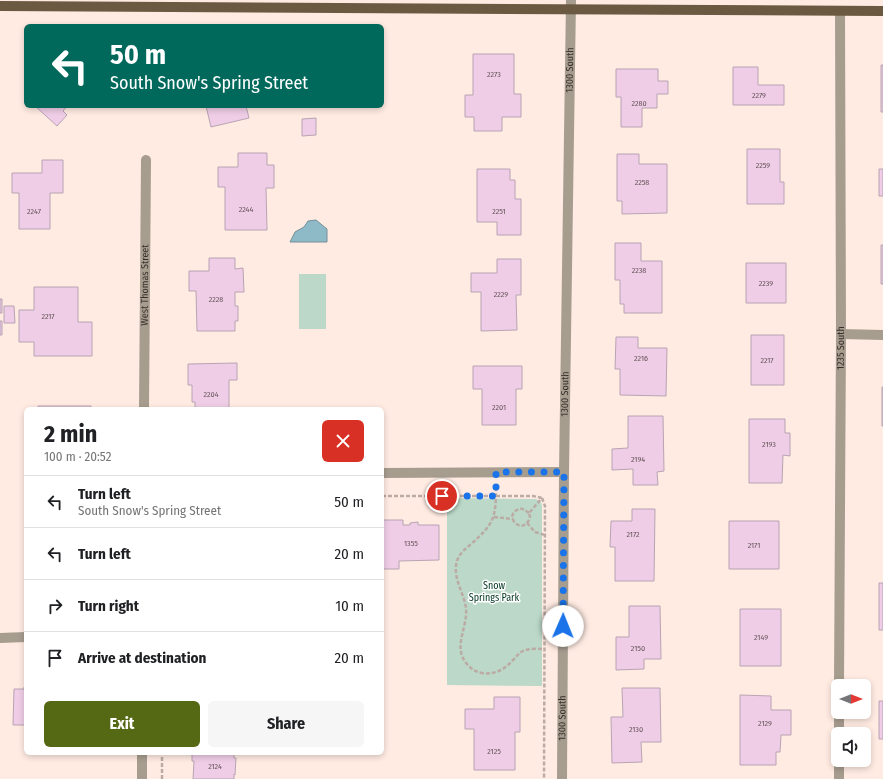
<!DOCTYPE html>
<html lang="en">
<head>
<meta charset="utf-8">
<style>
  :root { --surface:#fff; --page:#f6f6f6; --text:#202124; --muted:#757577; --line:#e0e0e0; --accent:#556814 }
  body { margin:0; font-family:"Fira Sans Condensed",sans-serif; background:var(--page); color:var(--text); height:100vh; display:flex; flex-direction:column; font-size:15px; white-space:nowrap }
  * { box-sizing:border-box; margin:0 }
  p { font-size:13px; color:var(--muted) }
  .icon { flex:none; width:22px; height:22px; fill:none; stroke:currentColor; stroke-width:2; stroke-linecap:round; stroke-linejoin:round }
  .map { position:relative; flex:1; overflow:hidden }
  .details { position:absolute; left:24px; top:407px; width:360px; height:348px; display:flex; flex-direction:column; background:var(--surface); border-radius:6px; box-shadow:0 2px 6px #0003 }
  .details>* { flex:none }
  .guide { position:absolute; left:24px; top:24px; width:360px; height:84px; border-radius:6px; box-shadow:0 2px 6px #0003; background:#00695c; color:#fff; overflow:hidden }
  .needle { width:26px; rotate:90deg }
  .buttons { position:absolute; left:831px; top:679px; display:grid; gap:8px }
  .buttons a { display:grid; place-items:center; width:40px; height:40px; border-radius:6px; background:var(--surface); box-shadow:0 2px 6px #0003; font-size:20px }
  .pin { position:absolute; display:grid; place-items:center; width:34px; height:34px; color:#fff; margin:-17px; border:2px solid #fff; border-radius:50%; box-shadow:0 1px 4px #0007 }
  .me { position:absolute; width:44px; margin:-22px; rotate:1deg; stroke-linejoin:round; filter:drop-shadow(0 0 3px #0008) }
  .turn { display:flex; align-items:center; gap:14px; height:84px; padding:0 20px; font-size:18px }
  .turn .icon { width:52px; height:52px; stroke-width:2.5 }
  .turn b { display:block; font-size:28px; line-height:34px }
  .round { display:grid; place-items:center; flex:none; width:42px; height:42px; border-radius:6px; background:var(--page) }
  .head { display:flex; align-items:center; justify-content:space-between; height:68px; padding:0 20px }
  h1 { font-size:24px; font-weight:700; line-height:30px }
  .button { display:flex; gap:8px; margin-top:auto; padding:8px 20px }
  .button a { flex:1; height:46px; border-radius:6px; background:var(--accent); color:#fff; font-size:16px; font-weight:700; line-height:46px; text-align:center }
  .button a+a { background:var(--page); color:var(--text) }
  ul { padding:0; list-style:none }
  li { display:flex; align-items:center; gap:12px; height:52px; padding:0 20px; border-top:1px solid var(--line) }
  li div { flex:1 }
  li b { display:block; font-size:15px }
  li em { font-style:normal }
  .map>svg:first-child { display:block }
  .green { fill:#bbd8c8 }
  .water { fill:#8ebac8; stroke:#749099 }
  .building { fill:#efcde6; stroke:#b8a4b3 }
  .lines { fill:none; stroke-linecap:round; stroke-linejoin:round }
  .path { stroke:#bbaba4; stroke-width:2.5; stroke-dasharray:4 2; stroke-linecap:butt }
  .minor { stroke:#a79d8f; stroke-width:10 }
  .major { stroke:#6b5941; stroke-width:10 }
  .route { stroke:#1a73e8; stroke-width:7; stroke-dasharray:0 12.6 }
  .labels { text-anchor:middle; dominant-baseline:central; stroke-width:3; stroke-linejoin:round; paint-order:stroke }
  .number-label { font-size:8px; fill:#66565a }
  .street-label { font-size:10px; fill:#382f2b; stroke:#fff }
  .park-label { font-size:10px; fill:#013521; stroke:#fff }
</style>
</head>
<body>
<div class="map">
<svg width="883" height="779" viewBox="0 0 883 779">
  <rect width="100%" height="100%" fill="#ffebe2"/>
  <path class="green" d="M299,274H326V329H299Z
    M447,498L536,499L541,502L542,506V686L447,685Z"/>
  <path class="water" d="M316,220L327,229V242H290L295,232L304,227L308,221Z"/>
  <path class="building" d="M473,54H514V94H521V117H502V131H474V117H465V95H473Z
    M881,65H883V112H881Z
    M733,67H758V85H784V105H733Z
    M616,69H658V81H668V94H657V108H642V127H621V97H616Z
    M35,106H67L63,111L67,115L57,126Z
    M206,106H246L249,118L211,127Z
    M316,118V135L302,136V119Z
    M747,149H780V182H784V204H747Z
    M238,153H267V165H274V188H266L267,230H225V187H218V167H238Z
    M617,154H639V164H667V213L622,214V201H617Z
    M42,160H63V193H50V229H19V193H12V173H42Z
    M477,169H510V180H515V199H521V235H497V222H477Z
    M879,169H883V196H879Z
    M615,243H641V261H662V313H624V304H620V280H615Z
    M881,245H883V284H881Z
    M209,258H235V269L243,268L244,292H235V306H238V321H235V331H197L196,291H189V271H209Z
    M497,259H521V295H516L517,330L481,331V292H471V273H497Z
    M746,263H786V303H746Z
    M34,287H78V322H92V356H34V342H19V310H34Z
    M0,299H2V313H0Z
    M4,306H14L15,323H4Z
    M0,321H2V335H0Z
    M751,335H784V385H751Z
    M616,337H638V348H667L666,396L620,395V369H615Z
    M237,363V380H229V409H195V402H192V385H188V364Z
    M473,366H522V389H516V425H482V389H473Z
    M882,387H883V426H882Z
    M38,406H91V409H38Z
    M628,416H663L664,471L657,472L658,485H633V469L612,470V449L628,448Z
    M749,419H785V433H790V456L783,455L782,483H749Z
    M632,509H655L654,581H615V547H610L611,521H632Z
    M382,520H403V525H410V523L418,522V525H439V560L399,561V569H382Z
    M729,521H779V569H729Z
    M879,583H883V630H879Z
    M629,606H660L661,659H644V669L616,670V637H629Z
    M740,609H781V666H740Z
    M24,687H26V725H13L14,689H24Z
    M622,688H660L661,742H641L642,762L612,763L611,717H623Z
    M740,695L771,696V710H791V735H781L780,752H776V765H740Z
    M494,697H520V732H515V770H474V729H465V709H494Z
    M879,701H883V739H879Z
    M192,753H234V758H236L235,775L234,774V779H193L194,761H192Z"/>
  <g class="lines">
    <path class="path" d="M496,487C496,518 494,524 470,545C465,549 459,554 457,561C452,577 464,593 466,608C468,628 452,647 467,664C471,669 476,672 482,673C496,675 505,669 514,659C517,656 519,653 523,651C529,648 538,649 544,649
      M382,496H533L542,498
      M542,498L545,506L544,779
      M529,513C525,510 522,507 517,510C503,517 524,537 530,517L529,513L542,498
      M494,517L513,519
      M527,523L535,532L545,535
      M162,779V753"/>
    <g class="minor">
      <path d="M841,334L883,335"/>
      <path id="s1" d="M144,409L146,160"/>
      <path d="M382,473L564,472"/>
      <path d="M0,638L26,637"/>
      <path id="s2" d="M839,686L841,334L840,11"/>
      <path d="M839,734V712"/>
      <path d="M142,779V753"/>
      <path id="s3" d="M562,779L564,472L571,0"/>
      <path d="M839,779V760"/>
    </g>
    <path class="major" d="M0,6L883,11"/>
  </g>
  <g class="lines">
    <path class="route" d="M442,496H496V472H564L563,626"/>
  </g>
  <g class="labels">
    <g class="number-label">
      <text x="494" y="74">2273</text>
      <text x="759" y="95">2279</text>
      <text x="639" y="103">2280</text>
      <text x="763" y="165">2259</text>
      <text x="642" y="182">2258</text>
      <text x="246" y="209">2244</text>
      <text x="34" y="211">2247</text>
      <text x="499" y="211">2251</text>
      <text x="639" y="270">2238</text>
      <text x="766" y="283">2239</text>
      <text x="501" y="294">2229</text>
      <text x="216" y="299">2228</text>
      <text x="48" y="316">2217</text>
      <text x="641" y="358">2216</text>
      <text x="767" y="360">2217</text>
      <text x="211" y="394">2204</text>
      <text x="499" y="407">2201</text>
      <text x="769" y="444">2193</text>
      <text x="638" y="459">2194</text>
      <text x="633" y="534">2172</text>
      <text x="411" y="543">1355</text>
      <text x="754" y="545">2171</text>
      <text x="761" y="637">2149</text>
      <text x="638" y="648">2150</text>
      <text x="765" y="723">2129</text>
      <text x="636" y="729">2130</text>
      <text x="494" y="751">2125</text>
      <text x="215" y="766">2124</text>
    </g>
    <g class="street-label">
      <text stroke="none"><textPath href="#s3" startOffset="709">1300 South</textPath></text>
      <text stroke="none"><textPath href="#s1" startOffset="124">West Thomas Street</textPath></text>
      <text stroke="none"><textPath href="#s2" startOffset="338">1235 South</textPath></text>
      <text stroke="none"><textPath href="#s3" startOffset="385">1300 South</textPath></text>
      <text stroke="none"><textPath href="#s3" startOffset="61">1300 South</textPath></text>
    </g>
    <g class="park-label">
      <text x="494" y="586">Snow<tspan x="494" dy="12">Springs Park</tspan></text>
    </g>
  </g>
</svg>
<div class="buttons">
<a><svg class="needle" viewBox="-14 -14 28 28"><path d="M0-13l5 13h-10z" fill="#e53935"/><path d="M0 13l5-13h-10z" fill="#757577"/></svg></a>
<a><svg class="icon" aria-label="sound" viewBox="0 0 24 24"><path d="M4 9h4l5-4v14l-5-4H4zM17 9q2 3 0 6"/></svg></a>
</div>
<div class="pin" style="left:442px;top:496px;background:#d93025"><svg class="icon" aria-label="arrive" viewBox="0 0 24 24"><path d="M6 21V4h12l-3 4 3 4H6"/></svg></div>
<svg class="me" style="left:563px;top:626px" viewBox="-20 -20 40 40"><circle r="19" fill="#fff"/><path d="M0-13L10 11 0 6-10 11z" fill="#1a73e8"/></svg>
<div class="guide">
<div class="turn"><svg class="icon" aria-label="left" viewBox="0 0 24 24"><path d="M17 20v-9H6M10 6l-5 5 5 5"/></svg><div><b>50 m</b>South Snow's Spring Street</div></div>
</div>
<section class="details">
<div class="head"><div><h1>2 min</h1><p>100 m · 20:52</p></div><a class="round" style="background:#d93025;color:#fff"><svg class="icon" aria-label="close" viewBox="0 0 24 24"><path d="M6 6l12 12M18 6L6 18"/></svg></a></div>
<ul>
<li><svg class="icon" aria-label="left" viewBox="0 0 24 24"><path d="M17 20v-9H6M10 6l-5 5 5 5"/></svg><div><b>Turn left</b><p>South Snow's Spring Street</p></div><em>50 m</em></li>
<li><svg class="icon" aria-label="left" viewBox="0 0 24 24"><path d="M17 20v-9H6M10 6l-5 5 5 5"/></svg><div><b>Turn left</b></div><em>20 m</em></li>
<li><svg class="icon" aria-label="right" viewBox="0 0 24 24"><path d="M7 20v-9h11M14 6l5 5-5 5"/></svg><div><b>Turn right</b></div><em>10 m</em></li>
<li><svg class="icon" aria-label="arrive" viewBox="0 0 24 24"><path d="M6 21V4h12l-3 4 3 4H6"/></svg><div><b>Arrive at destination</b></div><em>20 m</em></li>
</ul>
<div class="button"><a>Exit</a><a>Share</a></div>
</section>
</div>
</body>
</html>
